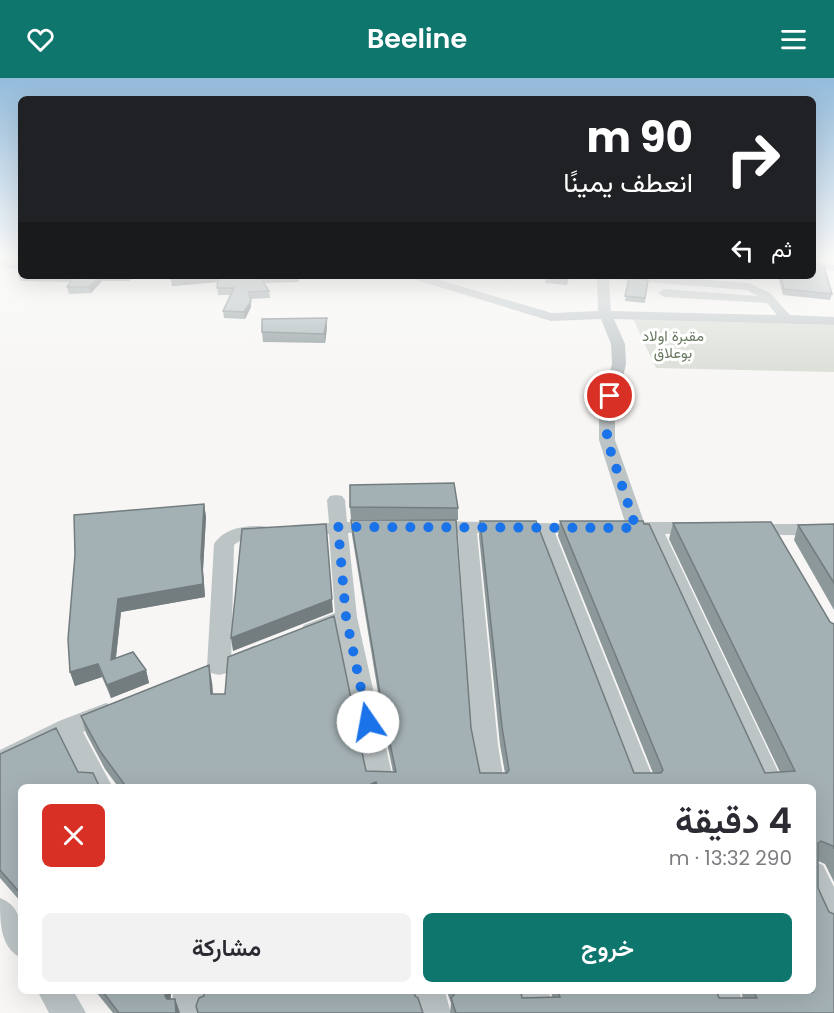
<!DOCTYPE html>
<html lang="ar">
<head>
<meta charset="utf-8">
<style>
  :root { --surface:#fff; --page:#f2f2f3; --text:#2b2b33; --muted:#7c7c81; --accent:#0f766e }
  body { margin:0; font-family:Poppins,Vazirmatn,sans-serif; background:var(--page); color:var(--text); direction:rtl; height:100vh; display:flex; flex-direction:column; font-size:22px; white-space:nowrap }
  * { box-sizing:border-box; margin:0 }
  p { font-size:20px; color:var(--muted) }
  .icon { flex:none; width:33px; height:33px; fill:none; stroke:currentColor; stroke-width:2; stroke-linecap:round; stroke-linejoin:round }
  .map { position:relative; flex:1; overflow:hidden; direction:ltr }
  .panel { position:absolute; left:18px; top:706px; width:798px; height:210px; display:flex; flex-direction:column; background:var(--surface); border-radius:9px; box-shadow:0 6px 24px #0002; direction:rtl }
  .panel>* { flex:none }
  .top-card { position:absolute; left:18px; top:18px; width:798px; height:183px; border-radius:9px; box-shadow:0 6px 24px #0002; direction:rtl; background:#202124; color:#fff; overflow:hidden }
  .pin { position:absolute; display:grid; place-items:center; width:51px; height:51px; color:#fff; margin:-26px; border:3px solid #fff; border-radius:50%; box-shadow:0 2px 6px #0007 }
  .me { position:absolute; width:66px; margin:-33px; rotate:348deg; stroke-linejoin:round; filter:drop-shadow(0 0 4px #0008) }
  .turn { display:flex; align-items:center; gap:21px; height:126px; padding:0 24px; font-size:27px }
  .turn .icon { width:78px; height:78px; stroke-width:2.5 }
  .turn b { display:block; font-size:42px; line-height:51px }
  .then { display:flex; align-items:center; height:57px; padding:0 24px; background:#0003; gap:12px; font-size:22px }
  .round { display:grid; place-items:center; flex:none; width:63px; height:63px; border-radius:9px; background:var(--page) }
  .headline { display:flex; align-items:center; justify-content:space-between; height:102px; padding:0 24px }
  h1 { font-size:36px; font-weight:600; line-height:45px }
  .action { display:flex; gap:12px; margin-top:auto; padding:12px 24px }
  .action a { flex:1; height:69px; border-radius:9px; background:var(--accent); color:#fff; font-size:24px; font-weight:600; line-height:69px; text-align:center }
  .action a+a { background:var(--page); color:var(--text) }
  header { display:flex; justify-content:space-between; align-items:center; height:78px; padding:0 24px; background:var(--accent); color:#fff; font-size:27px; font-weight:600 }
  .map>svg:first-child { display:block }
  .green { fill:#d8dcd3 }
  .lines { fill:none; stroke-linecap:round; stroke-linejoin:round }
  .street { fill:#bdc4c6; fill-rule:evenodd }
  .wall { fill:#8d989b }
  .shaded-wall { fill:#737c7e }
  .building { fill:#a4b1b4; stroke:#737c7e; stroke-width:1.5 }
  .route { stroke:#1a73e8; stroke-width:10; stroke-dasharray:0 18 }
  .labels { text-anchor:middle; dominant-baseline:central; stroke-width:6; stroke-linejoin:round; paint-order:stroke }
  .far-park-label { font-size:15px; fill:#697860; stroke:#fff }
</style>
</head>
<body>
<header><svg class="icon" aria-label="menu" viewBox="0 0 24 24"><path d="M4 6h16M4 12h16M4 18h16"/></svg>Beeline<svg class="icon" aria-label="heart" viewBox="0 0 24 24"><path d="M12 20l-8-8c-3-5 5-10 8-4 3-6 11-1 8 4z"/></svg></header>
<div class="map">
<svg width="834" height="935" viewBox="0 0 834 935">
  <rect width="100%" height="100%" fill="#f7f6f4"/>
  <path class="green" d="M633,241L834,247V294L656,290Z"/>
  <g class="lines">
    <path class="street" d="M0,182L21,186V192L0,188Z
      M813,183L834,187V193L813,189Z
      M408,198H426L552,235L598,233L597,198H654L749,205L770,215L790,237L834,239V247L614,241L625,266L626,286L615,334V362L644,444H696L703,446L705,450L703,454L665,456L786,710H759L646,456L617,454L615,450L617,446L625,444L599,362V334L612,286L611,266L601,241L551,243L410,200ZM609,201L747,212L758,218L664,211L658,215L664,219L767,225L777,237L611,233Z
      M336,417L342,418L345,422L347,444L385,445L387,449L385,453L348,455L357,539L395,710H369L337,550L312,559L304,557L301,552L304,547L335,535L329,456L293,455L290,451L293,447L329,445L327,422L330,418Z
      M432,443L592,446L594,450L592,454L555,455L657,710H630L536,455H477L498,667L505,710H479L472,667L458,455L425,453L423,449L425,445Z
      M750,446H834V458L743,456L740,452L743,448Z
      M261,448L274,450L277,454L274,458C260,462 246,457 234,467L231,589L227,595L219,597L211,595L207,589L214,466C225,450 243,448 261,448Z
      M106,625L115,628L118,634L115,640L83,654L113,710H86L63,664L0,694V672L59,643Z
      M813,783L823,787L834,809V855L823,851L813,828Z
      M0,820C26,830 21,856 21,880C0,869 0,845 0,820Z
      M38,914H74L86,935H49Z
      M173,914H205L206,935H172Z
      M413,914H445L451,935H417Z
      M517,914H549L555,935H521Z
      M707,914H739L748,935H714Z"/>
  </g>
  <path class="wall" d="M0,180H21V184Z
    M21,194V198H133L130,203H102L91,215L69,216L67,209L71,204L20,203L18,196Z
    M173,198H298L299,204L264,205L269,213L270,220L250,221L251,229L245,241L224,240L223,233L231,217H218L217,204L172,208Z
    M546,198H570L567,207L545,205Z
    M681,198H752L751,202Z
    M778,198H813L832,216L830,222L783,217Z
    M629,200L648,202L645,225L625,223Z
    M327,240V250L325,265L263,264L262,254Z
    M204,426L206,439L203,492L205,519L121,534L116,580L146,592L149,605L111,620L102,599L75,608L70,594Z
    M350,429L458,430V442H456L471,650L480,695H505L500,667L479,458L480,443L634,695H653L558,458L560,443L765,695L780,694L669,461L673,445L830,544L834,546V804L825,786L818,783V810L834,935H450L451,925L447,914H521L522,920L552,919L551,914H717L719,920H743L741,914H813V710H119L105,691L86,655L81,638L212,604L213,616L366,693L393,694L383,645L352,457L351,442H456L351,441Z
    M834,446V532L794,462L798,447Z
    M0,676L78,694L21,710V824L0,800Z
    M96,914H172H171L170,921H175L180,935H113Z"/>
  <path class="shaded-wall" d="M99,198H100L102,203L91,215L89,209Z
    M218,198V204L172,208L171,201Z
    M337,198H358L337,201Z
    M251,223V229L245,241L244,234Z
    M327,240V250L325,265L324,256Z
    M204,426L206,439L203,492L205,519L121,534L114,595L111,582L118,521L201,479Z
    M332,521L333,534L233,573L231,560Z
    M98,586L102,599L75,608L70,594Z
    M209,587L212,604L214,633L211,616Z
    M146,592L149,605L111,620L107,607Z
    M376,704V710H371V706Z
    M165,914H172H171L170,935L165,918Z
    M175,921L180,935H176Z"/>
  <path class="building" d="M813,184L824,189L832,216L784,211L781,198H813Z
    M74,198H99L89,209H67Z
    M173,198H213L171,201Z
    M218,198H288L260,199L269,213L249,214L251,223L244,234L223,233L234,210H217Z
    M546,198H569L567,202L546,200Z
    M629,200L648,202L645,220L625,218Z
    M327,240L324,256L262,254V241Z
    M454,405L458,430L350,429V407Z
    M204,426L201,479L203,506L118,521L111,582L133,574L146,592L107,607L98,586L70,594L68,561L75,477L74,437Z
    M351,442H456L471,650L480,695H507L509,692L502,649L480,443H536L634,695H661L663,692L560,443H643L644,446H649L765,695L795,693L673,445L771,444L830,544L834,546V771L833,768L821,763L818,765V810L829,834L834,836V935H456L451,920L454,917L453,914H521L522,920L560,919L558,914H717L719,920H757L754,914H813V710H378L376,704L371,706V710H127L100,673L81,638L209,587L211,616H225L228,579L334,538L366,693L396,694L382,627Z
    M326,446L332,521L231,560L242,451Z
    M834,446V505L798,447Z
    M56,650L78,694L93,695L100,710H21V816L0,792V676Z
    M103,914H165V918L167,921H175L176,935H119Z
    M204,914H414L415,918L418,920L423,935H198L196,928L199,920L204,918Z"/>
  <linearGradient id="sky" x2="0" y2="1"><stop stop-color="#93bbdb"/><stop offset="0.58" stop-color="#fbfbfa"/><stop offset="1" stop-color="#fbfbfa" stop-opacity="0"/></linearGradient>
  <rect width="834" height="310" fill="url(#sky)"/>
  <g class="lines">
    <path class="route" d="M368,644L346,539L338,449L636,450L607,362V334L610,318"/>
  </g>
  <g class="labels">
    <g class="far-park-label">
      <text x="673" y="257">مقبرة اولاد<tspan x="673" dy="17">بوعلاق</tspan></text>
    </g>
  </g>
</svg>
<div class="pin" style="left:610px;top:318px;background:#d93025"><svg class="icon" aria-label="arrive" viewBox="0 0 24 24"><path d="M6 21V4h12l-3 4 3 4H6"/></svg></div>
<svg class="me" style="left:368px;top:644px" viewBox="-20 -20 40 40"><circle r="19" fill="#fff"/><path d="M0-13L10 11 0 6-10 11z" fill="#1a73e8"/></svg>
<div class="top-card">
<div class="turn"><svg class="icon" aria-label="right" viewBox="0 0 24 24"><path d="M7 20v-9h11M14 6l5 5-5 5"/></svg><div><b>90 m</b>انعطف يمينًا</div></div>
<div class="then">ثم<svg class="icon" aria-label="left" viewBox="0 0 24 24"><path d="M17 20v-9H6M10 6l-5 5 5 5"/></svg></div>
</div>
<section class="panel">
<div class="headline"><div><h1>4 دقيقة</h1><p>290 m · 13:32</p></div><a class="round" style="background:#d93025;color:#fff"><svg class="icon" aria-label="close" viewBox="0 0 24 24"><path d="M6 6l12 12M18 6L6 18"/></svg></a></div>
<div class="action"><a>خروج</a><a>مشاركة</a></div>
</section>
</div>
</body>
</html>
